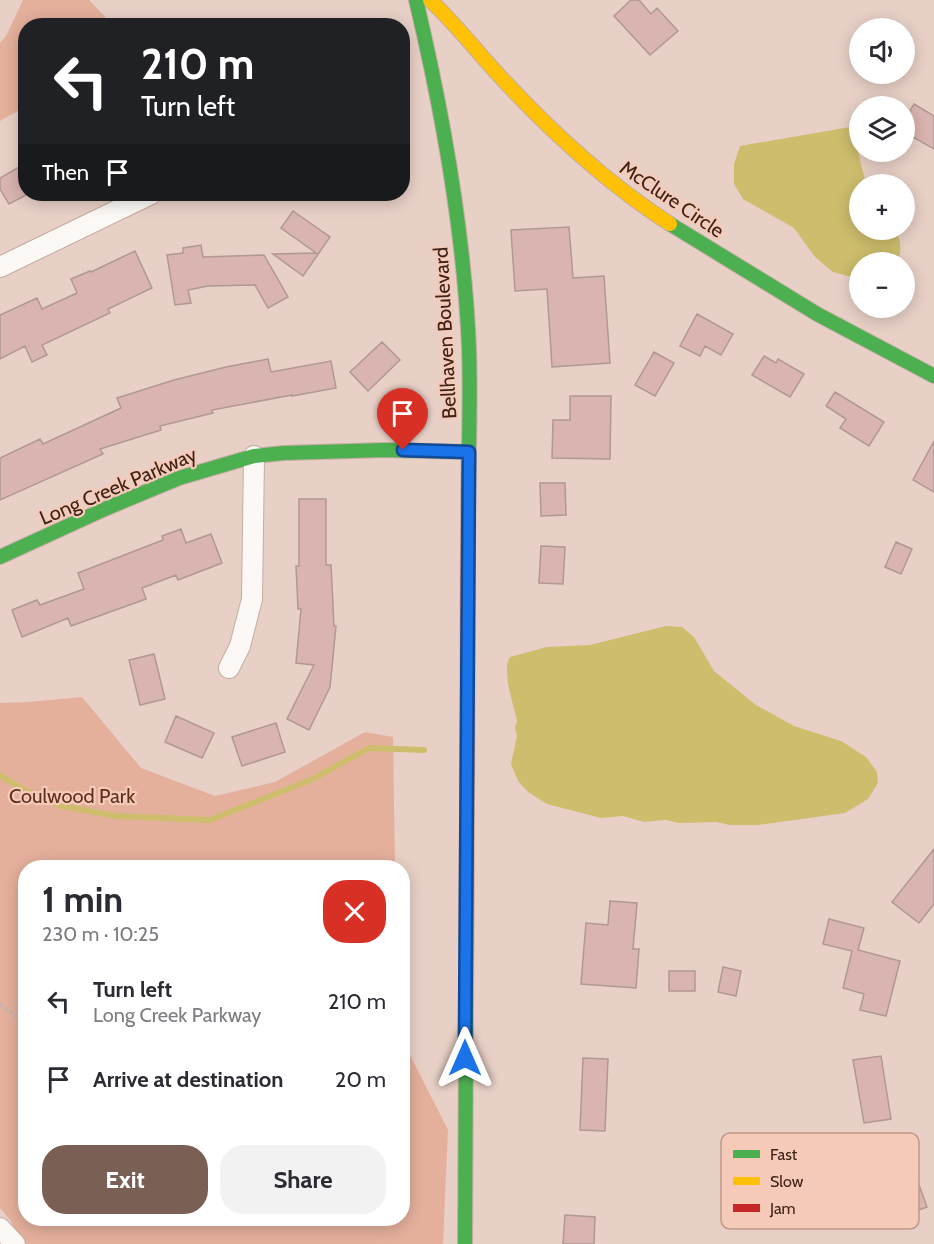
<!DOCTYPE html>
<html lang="en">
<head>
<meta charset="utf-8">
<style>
  :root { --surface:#fff; --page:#f2f2f3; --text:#2b2b33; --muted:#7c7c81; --accent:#795f54 }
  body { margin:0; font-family:Cabin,sans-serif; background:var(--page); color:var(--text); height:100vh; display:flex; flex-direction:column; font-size:22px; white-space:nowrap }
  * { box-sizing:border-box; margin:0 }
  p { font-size:20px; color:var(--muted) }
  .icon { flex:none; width:33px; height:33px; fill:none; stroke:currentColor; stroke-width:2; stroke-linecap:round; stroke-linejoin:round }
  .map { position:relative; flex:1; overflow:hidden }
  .side { position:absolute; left:18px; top:860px; width:392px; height:366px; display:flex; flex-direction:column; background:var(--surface); border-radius:24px; box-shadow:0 3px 15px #0003 }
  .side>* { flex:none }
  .hud { position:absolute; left:18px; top:18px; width:392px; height:183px; border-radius:24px; box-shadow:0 3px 15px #0003; background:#202124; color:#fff; overflow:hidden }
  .tools { position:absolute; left:849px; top:18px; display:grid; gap:12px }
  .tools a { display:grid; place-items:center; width:66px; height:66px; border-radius:50%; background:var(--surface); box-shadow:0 3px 15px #0003; font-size:30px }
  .pin { position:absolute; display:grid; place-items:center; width:51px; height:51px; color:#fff; margin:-62px -26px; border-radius:50% 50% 50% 0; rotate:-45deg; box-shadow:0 0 6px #0007 }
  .pin .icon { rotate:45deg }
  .me { position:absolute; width:66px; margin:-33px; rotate:0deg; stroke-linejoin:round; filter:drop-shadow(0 0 4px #0008) }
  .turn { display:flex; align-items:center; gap:21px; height:126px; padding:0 24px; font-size:27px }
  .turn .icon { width:78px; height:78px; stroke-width:2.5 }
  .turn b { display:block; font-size:42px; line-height:51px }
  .then { display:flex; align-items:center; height:57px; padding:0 24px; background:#0003; gap:12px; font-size:22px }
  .round { display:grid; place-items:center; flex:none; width:63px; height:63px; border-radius:24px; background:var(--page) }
  .summary { display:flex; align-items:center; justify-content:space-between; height:102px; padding:0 24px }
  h1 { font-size:36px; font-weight:700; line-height:45px }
  .primary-button { display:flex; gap:12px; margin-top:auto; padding:12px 24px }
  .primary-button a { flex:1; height:69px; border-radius:24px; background:var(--accent); color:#fff; font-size:24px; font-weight:700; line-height:69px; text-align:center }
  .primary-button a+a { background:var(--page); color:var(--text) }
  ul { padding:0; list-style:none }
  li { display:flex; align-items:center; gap:18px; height:78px; padding:0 24px }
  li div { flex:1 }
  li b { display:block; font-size:22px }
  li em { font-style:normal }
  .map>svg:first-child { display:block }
  .green { fill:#e4b09c }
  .water { fill:#cdbd6d }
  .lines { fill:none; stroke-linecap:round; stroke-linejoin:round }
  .stream { stroke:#cdbd6d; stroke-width:6 }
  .building { fill:#d9b4b0; stroke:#b09893; stroke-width:1.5 }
  .street-casing { stroke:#c4aca2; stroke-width:22 }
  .fast-casing { stroke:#c4aca2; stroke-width:16 }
  .slow-casing { stroke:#c4aca2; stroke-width:16 }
  .jam-casing { stroke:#c4aca2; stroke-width:16 }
  .path { stroke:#c1b5b0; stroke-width:4; stroke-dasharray:3 3; stroke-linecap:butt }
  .street { stroke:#fcf8f6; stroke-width:20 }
  .fast { stroke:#4caf50; stroke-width:14 }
  .slow { stroke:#ffc107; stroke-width:14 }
  .jam { stroke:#c62828; stroke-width:14 }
  .route-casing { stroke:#114b97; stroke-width:15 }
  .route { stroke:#1a73e8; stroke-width:10 }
  .labels { text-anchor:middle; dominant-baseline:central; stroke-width:4.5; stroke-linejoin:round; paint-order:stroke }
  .street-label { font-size:20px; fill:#3d2217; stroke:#f5cab9 }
  .park-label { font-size:20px; fill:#602f1b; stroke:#f5cab9 }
  .key { fill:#f5cab9; stroke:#be9888; stroke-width:1.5 }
  .key-label { font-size:16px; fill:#3d2217 }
</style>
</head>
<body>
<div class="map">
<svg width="934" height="1244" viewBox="0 0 934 1244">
  <rect width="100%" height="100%" fill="#e8d0c6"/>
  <path class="green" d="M23,0H89L113,25L26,26L25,107L0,121V43L6,36Z
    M82,697L141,768L215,796L275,782L365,732L393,737L395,867H26V1218H402V1031L405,1045L448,1130L443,1244H19L11,1221L0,1208V703L28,702Z"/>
  <path class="water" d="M856,126L859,156L866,184H860V230H894C902,239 902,252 897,262H860L859,279L833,272L815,257L794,228L743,199L734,184V164L740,146Z
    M666,626L682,627L694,637L714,671L756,705L794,726L841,741L866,757L877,772L878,783L868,799L845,813L758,825H730L716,822L679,823L666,820L644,822L623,816L601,818L547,804L528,792L518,781L511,764L517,736L515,728L517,721C514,705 501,670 510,657L547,647L590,645Z"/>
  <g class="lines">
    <path class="stream" d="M0,775L22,789L61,806L116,816L210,820L313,779L369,748L424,750"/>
  </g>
  <path class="building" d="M631,0H639L651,14L657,8L678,31L650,55L614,16Z
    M914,104L934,116V149L904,132V121Z
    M26,163V195L9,204L0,189V178Z
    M293,211L330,237L303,276L273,254L316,253L281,228Z
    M569,227L573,278L604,276L610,363L552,367L547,289L515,291L511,230Z
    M201,245L203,257L264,255L288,297L268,308L255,285L208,286L188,290L191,303L175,305L167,255L183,253V248Z
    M135,251L152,288L108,309L110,313L42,345L47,355L32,362L25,346L0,359V315L37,298L42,309L77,293L71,279L90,271L91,272Z
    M697,314L733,334L721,355L705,346L700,356L680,346Z
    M382,342L400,360L368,391L350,372Z
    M654,352L674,363L655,396L635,385Z
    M764,356L776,363L778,359L804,374L790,397L752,375Z
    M268,359L271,372L331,361L336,388L292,396V395L212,410L213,413L160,426L161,430L100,449L103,454L0,500V458L40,439L43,444L121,408L117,398L174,380L226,367Z
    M835,392L884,422L869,446L840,428L846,419L826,406Z
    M570,396H611L610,459L552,458L553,420H570Z
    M934,441V492L913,480Z
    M540,483H565L566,515L541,516Z
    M299,499H326V565H331L334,626H336L330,687L309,730L287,719L314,665L296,663L301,609H298L296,566H299Z
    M181,529L186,543L211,534L222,563L178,580L176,575L142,588L146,599L71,626L68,618L22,637L12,610L37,600L40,605L84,589L78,573L163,540L162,536Z
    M896,542L912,549L901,574L885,567Z
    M541,546L565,547L563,584L539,583Z
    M154,654L165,699L140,705L129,660Z
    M176,716L214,733L202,758L165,742Z
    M276,723L285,752L242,766L232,737Z
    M934,849V904L919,923L892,902Z
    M610,901L637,903L633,949H639L636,988L581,984L586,923L608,925Z
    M829,919L864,928L858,950L900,961L886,1016L860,1010L864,994L843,988L852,951L823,944Z
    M723,967L741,971L736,996L718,992Z
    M669,971H695V991H669Z
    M881,1056L891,1119L864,1123L853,1060Z
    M583,1058L608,1059L605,1131L580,1130Z
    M908,1154L927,1207L901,1216L882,1163Z
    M565,1215L595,1217L594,1244H563Z"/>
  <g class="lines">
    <defs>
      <path id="street" d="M0,267L151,194
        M229,668L240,646L252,599L254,456
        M0,1228L15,1244"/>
      <path id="fast" d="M416,0C443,114 464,230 469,348C471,405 468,464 468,522
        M670,224L817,314L934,376
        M0,557L107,508L179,478L254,456L284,453L385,450L469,452
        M465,1244L467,804"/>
      <path id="slow" d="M430,0C454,22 473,47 495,71C548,129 605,182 670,224"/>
      <path id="jam" d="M467,804L468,522"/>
    </defs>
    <use href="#street" class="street-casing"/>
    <use href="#fast" class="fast-casing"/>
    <use href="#slow" class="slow-casing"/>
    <use href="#jam" class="jam-casing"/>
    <path class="path" d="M0,1004L26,1024"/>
    <use href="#street" class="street"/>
    <use href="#fast" class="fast"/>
    <use href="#slow" class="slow"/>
    <use href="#jam" class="jam"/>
  </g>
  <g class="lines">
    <defs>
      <path id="route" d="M403,450L469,452L465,1058"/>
    </defs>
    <use href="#route" class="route-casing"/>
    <use href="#route" class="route"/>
  </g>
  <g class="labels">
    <g class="street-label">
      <text transform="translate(672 199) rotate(34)">McClure Circle</text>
      <text transform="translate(445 333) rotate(-93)">Bellhaven Boulevard</text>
      <text transform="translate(118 486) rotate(-23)">Long Creek Parkway</text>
    </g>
    <g class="park-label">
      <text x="72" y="796">Coulwood Park</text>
    </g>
  </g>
  <rect x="721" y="1133" width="198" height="96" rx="9" class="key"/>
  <rect x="733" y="1150" width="27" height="8" fill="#4caf50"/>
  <rect x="733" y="1177" width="27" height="8" fill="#ffc107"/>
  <rect x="733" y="1204" width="27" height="8" fill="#c62828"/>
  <g class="key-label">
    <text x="770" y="1160">Fast</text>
    <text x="770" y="1187">Slow</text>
    <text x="770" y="1214">Jam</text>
  </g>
</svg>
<div class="tools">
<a><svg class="icon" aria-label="sound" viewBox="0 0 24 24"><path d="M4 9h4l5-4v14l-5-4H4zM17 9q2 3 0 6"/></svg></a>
<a><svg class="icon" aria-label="layers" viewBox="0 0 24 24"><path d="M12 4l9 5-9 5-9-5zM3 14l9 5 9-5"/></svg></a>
<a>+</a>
<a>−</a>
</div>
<div class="pin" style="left:403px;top:450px;background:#d93025"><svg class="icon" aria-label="arrive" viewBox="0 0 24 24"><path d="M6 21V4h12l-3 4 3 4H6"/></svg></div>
<svg class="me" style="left:465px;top:1058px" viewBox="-20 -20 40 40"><path d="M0-17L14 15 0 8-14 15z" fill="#1a73e8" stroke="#fff" stroke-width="4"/></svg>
<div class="hud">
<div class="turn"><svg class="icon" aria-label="left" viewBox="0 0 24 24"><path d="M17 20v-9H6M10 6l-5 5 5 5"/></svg><div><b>210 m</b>Turn left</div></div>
<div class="then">Then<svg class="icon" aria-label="arrive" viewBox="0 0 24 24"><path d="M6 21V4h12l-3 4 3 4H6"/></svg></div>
</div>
<section class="side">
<div class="summary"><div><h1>1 min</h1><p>230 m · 10:25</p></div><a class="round" style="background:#d93025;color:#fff"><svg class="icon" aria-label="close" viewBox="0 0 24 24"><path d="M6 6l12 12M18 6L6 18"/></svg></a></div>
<ul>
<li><svg class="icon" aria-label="left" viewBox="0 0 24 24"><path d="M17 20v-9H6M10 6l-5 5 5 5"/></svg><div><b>Turn left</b><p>Long Creek Parkway</p></div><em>210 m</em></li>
<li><svg class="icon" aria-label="arrive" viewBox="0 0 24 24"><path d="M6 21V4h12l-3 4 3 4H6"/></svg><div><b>Arrive at destination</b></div><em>20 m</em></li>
</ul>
<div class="primary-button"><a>Exit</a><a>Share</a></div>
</section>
</div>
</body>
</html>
